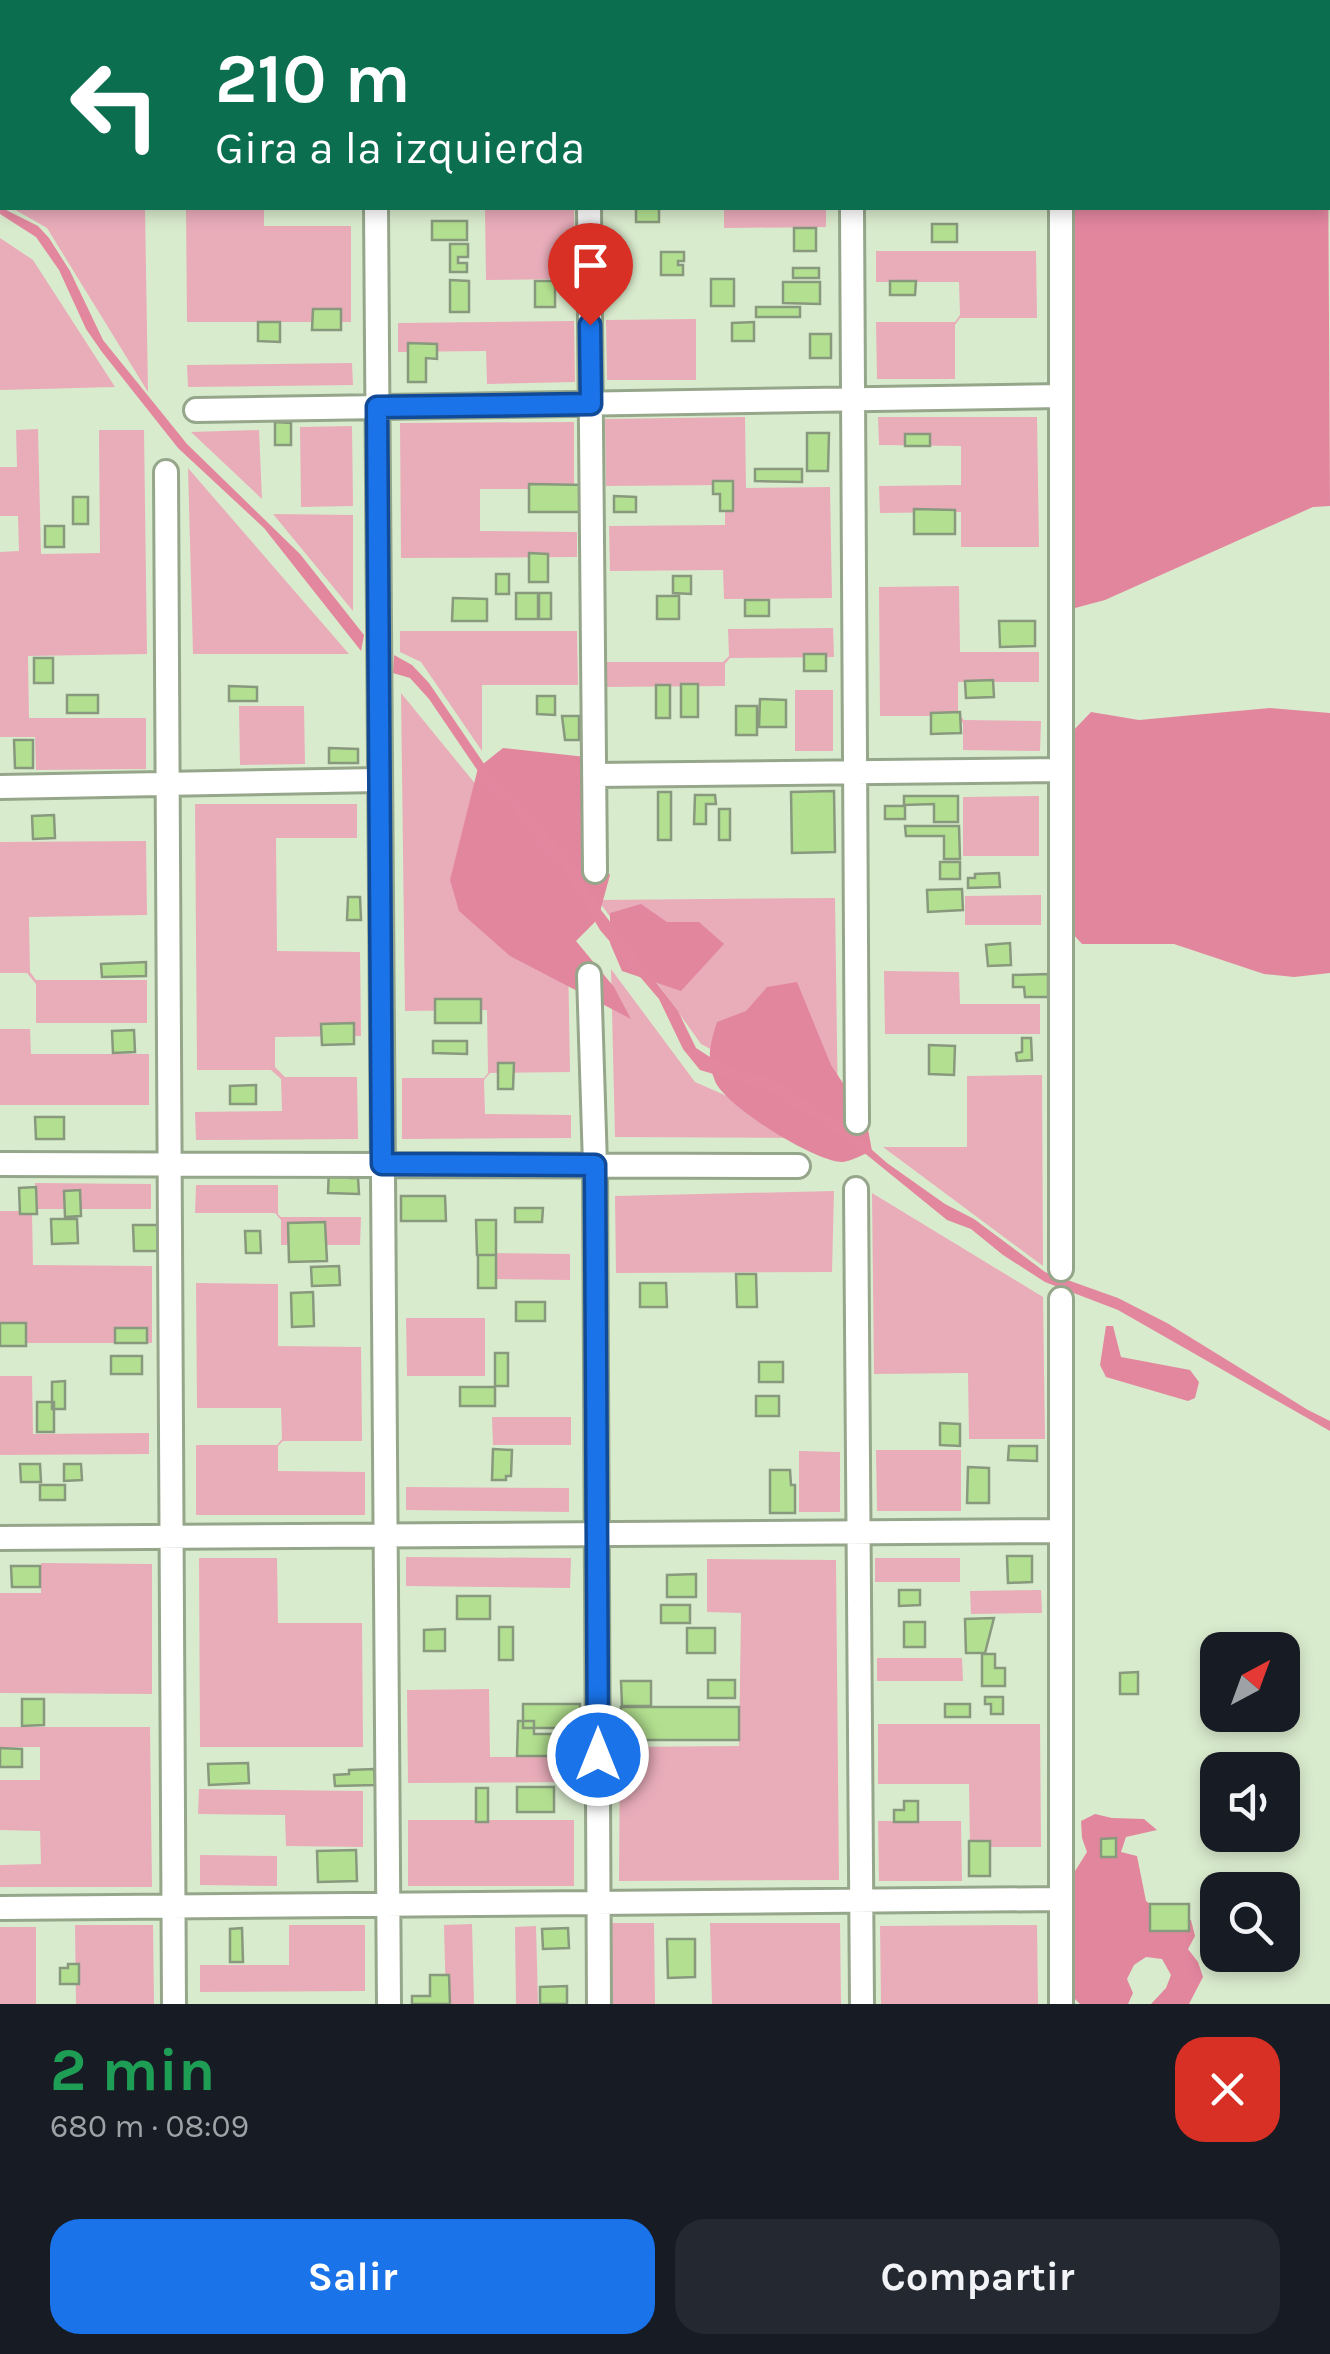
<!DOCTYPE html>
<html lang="es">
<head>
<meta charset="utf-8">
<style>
  :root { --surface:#171b24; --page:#242831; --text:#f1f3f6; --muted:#9ea1a6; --accent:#1a73e8 }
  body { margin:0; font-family:Karla,sans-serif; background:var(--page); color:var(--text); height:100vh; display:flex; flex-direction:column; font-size:38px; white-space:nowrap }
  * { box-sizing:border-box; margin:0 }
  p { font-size:32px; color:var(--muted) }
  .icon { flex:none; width:55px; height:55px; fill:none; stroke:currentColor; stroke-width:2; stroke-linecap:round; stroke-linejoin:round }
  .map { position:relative; height:2004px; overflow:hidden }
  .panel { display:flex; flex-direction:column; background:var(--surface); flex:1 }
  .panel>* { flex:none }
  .hud { position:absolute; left:0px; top:0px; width:1330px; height:210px; box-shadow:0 5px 15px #0003; background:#0b6e4f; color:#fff; overflow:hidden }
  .needle { width:65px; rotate:41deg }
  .buttons { position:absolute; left:1200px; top:1632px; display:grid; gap:20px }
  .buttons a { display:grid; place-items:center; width:100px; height:100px; border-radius:20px; background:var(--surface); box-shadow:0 5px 15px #0003; font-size:50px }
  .pin { position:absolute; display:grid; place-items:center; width:85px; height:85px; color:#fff; margin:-102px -42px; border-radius:50% 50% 50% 0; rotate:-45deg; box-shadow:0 0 10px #0007 }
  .pin .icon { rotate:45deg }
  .me { position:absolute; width:110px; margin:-55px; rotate:0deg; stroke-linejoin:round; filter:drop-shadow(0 0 8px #0008) }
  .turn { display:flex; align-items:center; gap:35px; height:210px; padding:0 50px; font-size:45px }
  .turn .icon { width:130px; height:130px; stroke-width:2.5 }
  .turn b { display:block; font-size:70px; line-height:85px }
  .round { display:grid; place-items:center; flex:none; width:105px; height:105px; border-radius:30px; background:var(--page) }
  .summary { display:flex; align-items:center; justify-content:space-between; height:170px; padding:0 50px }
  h1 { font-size:60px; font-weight:700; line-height:75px; color:#1e9e55 }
  .primary-button { display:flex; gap:20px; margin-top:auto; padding:20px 50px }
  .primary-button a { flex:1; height:115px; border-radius:30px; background:var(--accent); color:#fff; font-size:40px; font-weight:700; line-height:115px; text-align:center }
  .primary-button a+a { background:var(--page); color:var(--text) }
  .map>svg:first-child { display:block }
  .green { fill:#e9adba }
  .forest { fill:#e2869e }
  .water { fill:#e3879f }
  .building { fill:#b3e090; stroke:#88997d; stroke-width:2.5 }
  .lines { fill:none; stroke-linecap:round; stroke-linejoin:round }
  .street-casing { stroke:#96a68b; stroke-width:28 }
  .street { stroke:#fff; stroke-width:22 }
  .route-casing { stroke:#114b97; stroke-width:25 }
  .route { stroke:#1a73e8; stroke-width:18 }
</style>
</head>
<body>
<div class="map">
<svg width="1330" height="2004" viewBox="0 0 1330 2004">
  <rect width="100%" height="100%" fill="#d9ebcd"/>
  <path class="green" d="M12,208H145L148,392L47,228Z
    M186,208H264V226H351V322H187Z
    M401,208H574L575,279L486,280L485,209Z
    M724,208H826V227L724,228Z
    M0,238L33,260L115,387L0,390Z
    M876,251H1036L1037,318H960L955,325V379H877L876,322H955L960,315L959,282H876Z
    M696,319V380H607L606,320Z
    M574,321L575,382L487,384L486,351L398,352V323Z
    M352,363L353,385L188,387L187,365Z
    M745,417L746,488L830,487L832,598L724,599L723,570L610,571L609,526L725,525V485L606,486L605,419Z
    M878,417H1037L1039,547H961V512L880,513L879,486L961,485V446L879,445Z
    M574,422V489H480V531L577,532V557L401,558L400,423Z
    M352,426L353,506L301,507L300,427Z
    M38,429L41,554L100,553L99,430H144L147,654L28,656L29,718H146V769L36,770L35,737H0V552L19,551L18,516H0V467H17L16,430Z
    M259,430L262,499L191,432Z
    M188,468L349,654H193Z
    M273,514L353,515V611Z
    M959,586L960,652H1039V682H958V714L964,720L1041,721L1040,751L963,750V723L957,716H880L879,587Z
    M833,628L834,657L730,658L725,664V686L607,687V662H723L729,656L728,629Z
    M400,631H577L578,685H482V751L421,662L400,652Z
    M795,690H833V751H795Z
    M401,693L567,896L570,1072L490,1073L484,1080L485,1114L571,1115V1138L402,1139V1078H484L488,1073L487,1010L405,1011Z
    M239,706H304L305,764L240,765Z
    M1039,796V856H963V797Z
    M195,804H357V838H276L277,951L360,952L361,1036L275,1037V1067L285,1077H357L358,1139L196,1140L195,1112L282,1111L281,1079L271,1070H197Z
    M146,841L147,915L29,917L30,972L36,980H147V1023H36V984L27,973H0V842Z
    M1041,895V925H965V896Z
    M835,898L838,1115L701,1044L598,900Z
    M611,969L695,1082L823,1138L615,1137Z
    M884,971L959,972L960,1004H1040V1034H885Z
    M0,1029H30L31,1054H149V1105H0Z
    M1042,1075L1043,1266L883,1147H967V1076Z
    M35,1183L151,1184V1209H36L32,1213L33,1265L152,1266V1343H0V1211H32L36,1207Z
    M196,1185H278V1214L281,1217H361L360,1245H281V1220L275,1213H195Z
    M834,1191L832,1272L616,1273L615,1196Z
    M872,1193L1043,1297L1045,1439H969L968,1373L874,1374Z
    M492,1253L570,1254V1280L492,1279Z
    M196,1283L278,1284V1346L361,1347L362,1441H283L278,1446V1471L365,1472V1515H196V1445H277L282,1439L281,1408H197Z
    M406,1318H485V1376H407Z
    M0,1376H32L33,1434L149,1433V1454L0,1455Z
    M492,1417H571V1445H493Z
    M876,1450H961V1511H877Z
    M799,1451L840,1452V1512H799Z
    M406,1487L569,1488V1512L406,1510Z
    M406,1557L571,1558L570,1588L406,1586Z
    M277,1558L278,1623H362L363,1747H200L199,1558Z
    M875,1558H960V1582H875Z
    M707,1559L836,1560L839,1880L619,1881L620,1747L739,1746L741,1613L707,1612Z
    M41,1563L152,1564V1694L0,1693V1593H41Z
    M1041,1590L1042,1613L971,1614L970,1591Z
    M877,1658H962L963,1681H877Z
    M489,1689L490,1757H572L573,1782L408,1783L407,1690Z
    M878,1724H1040L1041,1847H970L969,1784H878Z
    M0,1727H150L152,1887H0V1865L41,1864L40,1831L0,1830V1780H40V1747H0Z
    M199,1789L363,1791V1847L286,1846L285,1815L198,1814Z
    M408,1820H574V1886H408Z
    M878,1821H961L962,1881H879Z
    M200,1855L277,1856V1886L200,1885Z
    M610,1923H654L655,2004H611Z
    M710,1923H840L841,2004H712Z
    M472,1924L474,2004H446L444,1925Z
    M75,1925H153L154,2004H76Z
    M289,1925H365V1991L200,1992V1965H289Z
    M1037,1925L1038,2004H881L880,1926Z
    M536,1926L538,2004H516L515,1927Z
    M0,1927H36V2004H0Z"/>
  <path class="forest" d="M1328,138L1330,506L1313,507L1105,600L1075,608L1071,335L1074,271L1066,208H1328Z
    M1270,708L1330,713V973L1294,977L1264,974L1174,944H1082L1062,922L1069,735L1091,712L1139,720Z
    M503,748L586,757V843L610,875L598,919L576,941L614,987L631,1019L510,956L459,911L450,880L478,768Z
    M641,904L667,922H699L724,944L681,991L622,971L610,943V913Z
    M797,982L831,1065L866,1118L872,1151C864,1154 852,1161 843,1162C816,1163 725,1106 715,1081C706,1059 710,1044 717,1022L746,1011L767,987Z
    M1095,1814L1112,1818L1144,1819L1157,1830L1126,1837L1121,1852L1137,1856L1146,1901L1174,1921L1191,1920L1195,1936L1188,1949L1198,1962L1203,1977L1189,2004H1151L1166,1988L1171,1975L1162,1959L1146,1957L1134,1965L1127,1979L1133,1993L1128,2004H1080L1065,1989L1072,1876L1087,1852L1082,1838L1081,1821Z"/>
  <path class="water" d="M0,202L2,208L38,226L49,238L70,271L103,340L187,444L300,554L364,635L361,651L264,528L178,448L102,352L86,329L59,270L36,237L0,214Z
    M394,655L412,665L429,683L491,774L570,860L598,906L678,1011L696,1048L727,1068L762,1075L792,1091L846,1127L887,1163L945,1204L974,1219L1045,1272L1118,1298L1167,1323L1308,1410L1330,1421V1431L1118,1310L1045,1282L1003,1255L971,1229L947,1220L846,1138L771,1091L700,1070L683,1049L659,999L600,930L563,866L531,833L509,803L484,780L429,699L410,678L393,673Z
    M1106,1326H1113L1121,1357L1190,1370L1199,1382L1195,1398L1188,1401L1106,1377L1100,1365Z"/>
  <path class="building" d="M636,208H659V222H636Z
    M432,221H467V240H432Z
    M932,224H957V242H932Z
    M794,228H816V251H794Z
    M450,244H468V257H458V263H467V272H450Z
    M661,252H684V261H678V265H683V275H661Z
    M793,268H819V278H793Z
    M711,279H734V306H711Z
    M450,280L469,281V312H450Z
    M535,281H555V307H535Z
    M890,281H916L915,295H890Z
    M783,282H820V304L783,303Z
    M756,307H800V317H756Z
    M313,309H341V330H312Z
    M258,322H280V342L258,341Z
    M754,322V341H732V323Z
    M810,334H831V358H810Z
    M408,343L437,344V359L426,358V382H408Z
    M275,422L291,423V445H275Z
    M807,433H829L828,471H807Z
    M905,434H930V446H905Z
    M755,469H802V482L755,481Z
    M713,481H733V511H720V494H713Z
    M529,484L586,485L585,512H529Z
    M614,496L636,497V512H614Z
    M73,497H88V524H73Z
    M914,509L955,510V534H914Z
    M45,526H64V547H45Z
    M529,553L548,554V582H529Z
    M496,574H509V594H496Z
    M673,576H691V594L673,593Z
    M516,593H538V619H516Z
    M539,593H551V619H539Z
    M657,596H679V619H657Z
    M453,598L487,599V621H452Z
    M745,600H769V616H745Z
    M999,621H1035V646L1000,647Z
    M804,654H826V671H804Z
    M34,658H53V683H34Z
    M993,680L994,697L966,698L965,681Z
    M681,684H698V717H681Z
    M656,685H670V718H656Z
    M229,686L257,687V701H229Z
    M67,695H98V713H67Z
    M537,696H555V715L537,714Z
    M760,699L786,700V727H759Z
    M736,706H757V735H736Z
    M960,712L961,733L931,734V713Z
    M562,716H579V740H565Z
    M14,740H33V768H15Z
    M329,748L358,749V763H329Z
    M834,791L835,852L792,853L791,792Z
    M658,792H671V840H658Z
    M695,795H715L716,804H706V824H694Z
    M904,796H958V822H934V804L904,805Z
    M885,806H905V819H885Z
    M719,809H730V840H719Z
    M54,815L55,838L33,839L32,816Z
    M905,826H959L960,859H944V836H906Z
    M940,862H960V879H940Z
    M999,873L1000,887L968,888V878H975V874Z
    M962,889L963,910L928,912L927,890Z
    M348,897H360L361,920H347Z
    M1010,943L1011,965L988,966L986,945Z
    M146,962V976L102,977L101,964Z
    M1048,974V997H1025L1024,987H1013V975Z
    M435,999H481V1023H435Z
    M354,1023V1044L322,1045L321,1024Z
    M134,1030L135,1052L113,1053L112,1031Z
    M1022,1038H1031L1032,1060L1017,1061L1016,1053L1022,1052Z
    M433,1041H467V1054L433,1053Z
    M929,1045L955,1046L954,1075L929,1074Z
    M498,1063H514L513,1089H498Z
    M256,1085V1104H230V1086Z
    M35,1117H64V1139H36Z
    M329,1170H350V1178H358L359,1194L328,1193Z
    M36,1187L37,1214H20L19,1188Z
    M80,1190L81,1216L65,1217L64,1191Z
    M401,1196H445L446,1221H401Z
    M515,1208H543L542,1222H515Z
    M51,1219H77L78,1243L52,1244Z
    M476,1220H496V1255H477Z
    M325,1222L327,1261L289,1262L288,1223Z
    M133,1225H164V1251H134Z
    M245,1231H260L261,1253H246Z
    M478,1255H496V1288H478Z
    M339,1266L340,1285L312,1286L311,1267Z
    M736,1274H756L757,1307H737Z
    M640,1283H666L667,1307H640Z
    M313,1292L314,1326L292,1327L291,1293Z
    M516,1302H545V1321H516Z
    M0,1323H26V1346H0Z
    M115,1328H147V1343H115Z
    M495,1353H508V1386H495Z
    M111,1356H142V1374H111Z
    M759,1362H783V1382H759Z
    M65,1381V1409H52V1382Z
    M460,1387H495V1406H460Z
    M756,1396H779V1416H756Z
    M37,1402H54V1432H37Z
    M940,1423L960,1424V1446L940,1445Z
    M1009,1446H1037V1461L1008,1460Z
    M493,1449L512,1450L511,1476H506V1480H492Z
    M20,1464H40L41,1482H21Z
    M64,1464H81L82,1480L64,1481Z
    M968,1467L989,1468V1503H967Z
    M770,1470H790L791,1485H795V1513H770Z
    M40,1485H65V1500H40Z
    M1007,1556H1032V1582L1008,1583Z
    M11,1566H40V1587H12Z
    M696,1574V1597H667V1575Z
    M899,1590H920V1605L899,1606Z
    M457,1596H490V1619H457Z
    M661,1605H690V1623H661Z
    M994,1618L985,1653H966L965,1619Z
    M904,1622H925V1647H904Z
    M499,1627H513V1660H499Z
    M687,1628H715V1653H687Z
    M445,1629V1651H424V1630Z
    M982,1654H995V1668H1005V1686H982Z
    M1138,1672V1694H1120V1673Z
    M708,1680H735V1698H708Z
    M621,1681H651V1706H622Z
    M985,1697H1003V1714H991V1704H985Z
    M22,1699H44V1725L22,1726Z
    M523,1704H580V1728H523Z
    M945,1704H970V1717H945Z
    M621,1707H739V1740H622Z
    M518,1721H534V1734H575V1756H517Z
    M0,1748L22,1749V1767H0Z
    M248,1763L249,1783L209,1785L208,1764Z
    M374,1769L375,1785L335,1786L334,1775L349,1774V1770Z
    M517,1787H554V1812H517Z
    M476,1788H488V1822H476Z
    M904,1801H918V1822H894V1810H904Z
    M1116,1838V1857H1101V1839Z
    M969,1841H990V1876H969Z
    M356,1850L357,1881L318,1882L317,1851Z
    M1150,1904H1189V1931H1150Z
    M242,1928L243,1962H230V1929Z
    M568,1928L569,1948L543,1949L542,1929Z
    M667,1939H695V1977L668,1978Z
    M68,1964H79V1984H60V1968H68Z
    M430,1975H449L450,2004H412V1996H430Z
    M567,1986V2004H540V1987Z"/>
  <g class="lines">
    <defs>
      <path id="street" d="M375,0V2
        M587,0V2
        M851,0V2
        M1061,2V0
        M0,36H2
        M376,208L389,2004
        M589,208L595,871
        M852,208L857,1122
        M1061,208V1269
        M196,410L1061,396
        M166,472L174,2004
        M594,775L1061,770
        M0,787L379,780
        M589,975L595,1165L599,2004
        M0,1164L798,1166
        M856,1189L862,2004
        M0,1538L1061,1531
        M0,1908L1061,1899
        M1061,2004V1299"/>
    </defs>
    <use href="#street" class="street-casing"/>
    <use href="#street" class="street"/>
  </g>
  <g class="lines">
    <defs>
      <path id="route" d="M590,325L591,404L377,407L382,1164L595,1165L598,1755"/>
    </defs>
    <use href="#route" class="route-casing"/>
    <use href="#route" class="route"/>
  </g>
</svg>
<div class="buttons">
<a><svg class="needle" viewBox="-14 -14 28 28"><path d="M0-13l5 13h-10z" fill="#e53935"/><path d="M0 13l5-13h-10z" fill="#9ea1a6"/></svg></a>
<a><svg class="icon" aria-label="sound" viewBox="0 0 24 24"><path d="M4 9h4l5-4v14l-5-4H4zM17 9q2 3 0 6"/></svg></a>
<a><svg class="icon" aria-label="search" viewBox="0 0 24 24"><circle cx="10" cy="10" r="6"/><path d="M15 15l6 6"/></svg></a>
</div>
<div class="pin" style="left:590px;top:325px;background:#d93025"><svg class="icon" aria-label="arrive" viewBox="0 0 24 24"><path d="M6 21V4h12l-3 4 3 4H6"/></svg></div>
<svg class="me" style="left:598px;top:1755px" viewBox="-20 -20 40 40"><circle r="17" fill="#1a73e8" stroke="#fff" stroke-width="3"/><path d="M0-11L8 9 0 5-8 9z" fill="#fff"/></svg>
<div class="hud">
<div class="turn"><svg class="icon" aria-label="left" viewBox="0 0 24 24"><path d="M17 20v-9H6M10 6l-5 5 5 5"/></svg><div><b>210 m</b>Gira a la izquierda</div></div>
</div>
</div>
<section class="panel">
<div class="summary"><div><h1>2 min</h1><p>680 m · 08:09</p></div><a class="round" style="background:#d93025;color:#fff"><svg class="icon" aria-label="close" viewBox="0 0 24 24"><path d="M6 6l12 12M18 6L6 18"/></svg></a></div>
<div class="primary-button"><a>Salir</a><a>Compartir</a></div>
</section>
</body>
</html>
